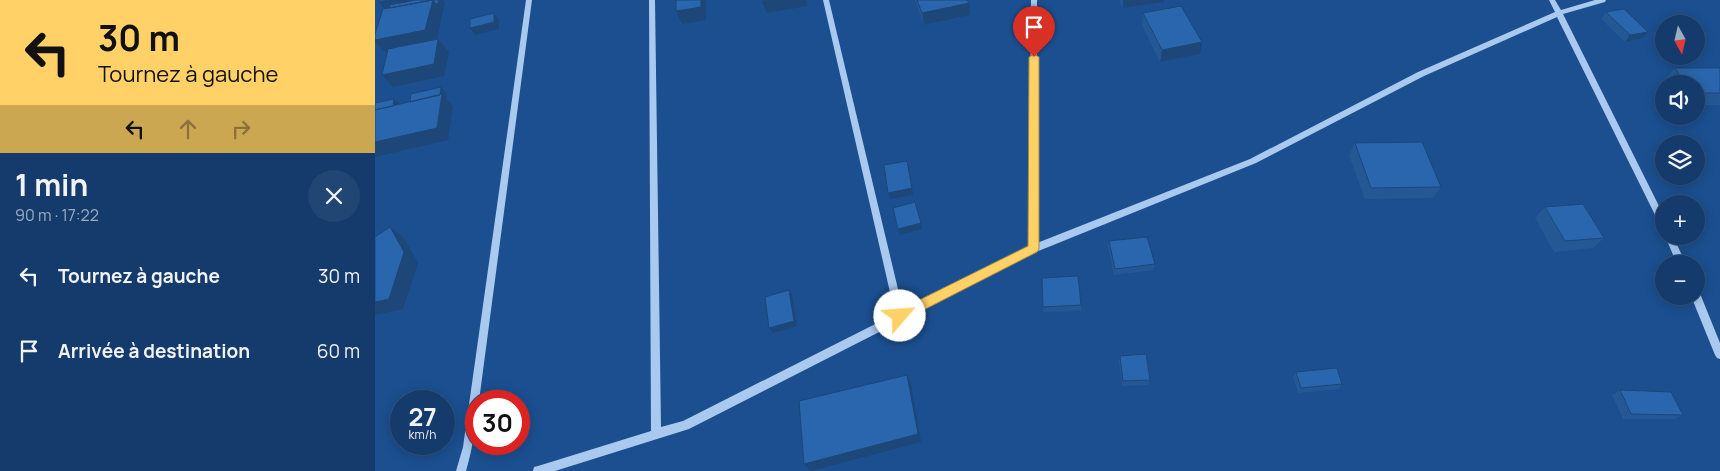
<!DOCTYPE html>
<html lang="fr">
<head>
<meta charset="utf-8">
<style>
  :root { --surface:#143b6b; --page:#214673; --text:#f1f3f6; --muted:#9dadc1; --line:#33557e }
  body { margin:0; font-family:Manrope,sans-serif; background:var(--page); color:var(--text); height:100vh; display:flex; flex-direction:column; font-size:19px; white-space:nowrap }
  * { box-sizing:border-box; margin:0 }
  p { font-size:16px; color:var(--muted) }
  .icon { flex:none; width:28px; height:28px; fill:none; stroke:currentColor; stroke-width:2; stroke-linecap:round; stroke-linejoin:round }
  .map { position:relative; flex:1; overflow:hidden }
  .sheet { display:flex; flex-direction:column; background:var(--surface); width:375px }
  .sheet>* { flex:none }
  .top-card { background:#ffd166; color:#111; overflow:hidden }
  .needle { width:32px; rotate:172deg }
  .buttons { position:absolute; left:1280px; top:15px; display:grid; gap:10px }
  .buttons a { display:grid; place-items:center; width:50px; height:50px; border-radius:50%; background:var(--surface); box-shadow:0 2px 12px #0003,0 0 0 1px var(--line); font-size:25px }
  .speed { position:absolute; left:15px; top:390px; display:flex; gap:10px; font-size:25px; font-weight:700; text-align:center }
  .speed>* { display:grid; place-content:center; width:65px; height:65px; border-radius:50%; background:var(--surface); box-shadow:0 2px 12px #0003,0 0 0 1px var(--line); line-height:1 }
  .speed small { font-size:12px; font-weight:400 }
  .speed .limit { border:8px solid #d22; background:#fff; color:#111 }
  .pin { position:absolute; display:grid; place-items:center; width:42px; height:42px; color:#fff; margin:-51px -21px; border-radius:50% 50% 50% 0; rotate:-45deg; box-shadow:0 0 5px #0007 }
  .pin .icon { rotate:45deg }
  .me { position:absolute; width:55px; margin:-28px; rotate:63deg; stroke-linejoin:round; filter:drop-shadow(0 0 4px #0008) }
  .turn { display:flex; align-items:center; gap:18px; height:105px; padding:0 15px; font-size:22px }
  .turn .icon { width:65px; height:65px; stroke-width:2.5 }
  .turn b { display:block; font-size:35px; line-height:42px }
  .lanes { display:flex; align-items:center; height:48px; padding:0 15px; background:#0003; justify-content:center; gap:25px; direction:ltr }
  .lanes .off { opacity:.35 }
  .round { display:grid; place-items:center; flex:none; width:52px; height:52px; border-radius:26px; background:var(--page) }
  .head { display:flex; align-items:center; justify-content:space-between; height:85px; padding:0 15px }
  h1 { font-size:30px; font-weight:700; line-height:38px }
  ul { padding:0; list-style:none }
  li { display:flex; align-items:center; gap:15px; height:75px; padding:0 15px }
  li div { flex:1 }
  li b { display:block; font-size:19px }
  li em { font-style:normal }
  main { display:flex; flex:1; min-height:0 }
  .map>svg:first-child { display:block }
  .lines { fill:none; stroke-linecap:round; stroke-linejoin:round }
  .minor { fill:#a9c9ee; fill-rule:evenodd }
  .wall { fill:#245895 }
  .shaded-wall { fill:#1d4779 }
  .building { fill:#2a66ad; stroke:#1d4779 }
  .route { fill:#ffd166; stroke:#a68842 }
</style>
</head>
<body>
<main>
<section class="sheet">
<div class="top-card">
<div class="turn"><svg class="icon" aria-label="left" viewBox="0 0 24 24"><path d="M17 20v-9H6M10 6l-5 5 5 5"/></svg><div><b>30 m</b>Tournez à gauche</div></div>
<div class="lanes"><svg class="icon" aria-label="left" viewBox="0 0 24 24"><path d="M17 20v-9H6M10 6l-5 5 5 5"/></svg><svg class="icon off" aria-label="ahead" viewBox="0 0 24 24"><path d="M12 20V5M6 11l6-6 6 6"/></svg><svg class="icon off" aria-label="right" viewBox="0 0 24 24"><path d="M7 20v-9h11M14 6l5 5-5 5"/></svg></div>
</div>
<div class="head"><div><h1>1 min</h1><p>90 m · 17:22</p></div><a class="round"><svg class="icon" aria-label="close" viewBox="0 0 24 24"><path d="M6 6l12 12M18 6L6 18"/></svg></a></div>
<ul>
<li><svg class="icon" aria-label="left" viewBox="0 0 24 24"><path d="M17 20v-9H6M10 6l-5 5 5 5"/></svg><div><b>Tournez à gauche</b></div><em>30 m</em></li>
<li><svg class="icon" aria-label="arrive" viewBox="0 0 24 24"><path d="M6 21V4h12l-3 4 3 4H6"/></svg><div><b>Arrivée à destination</b></div><em>60 m</em></li>
</ul>
</section>
<div class="map">
<svg width="1345" height="471" viewBox="0 0 1345 471">
  <rect width="100%" height="100%" fill="#1b4f8f"/>
  <g class="lines">
    <path class="minor" d="M151,0H157L104,401H101C101,427 98,447 91,471H81L88,447Z
      M274,0H280L286,427L308,421L520,314L448,0H454L528,310L654,247L656,0H662V243L875,159L1043,72L1180,12L1174,0H1180L1186,10L1220,0H1231L1230,2L1188,14L1289,216V228L1285,225L1182,17L1049,76L881,163L661,252L314,429L180,471H158L159,467L163,466L276,431Z
      M1290,236H1298L1311,264H1302Z
      M1321,292L1324,293L1326,296L1345,343V359L1342,358L1340,355L1316,296H1321Z"/>
  </g>
  <path class="wall" d="M540,0H592L595,15L549,25Z
    M744,0H789V2L748,8Z
    M1231,12L1273,32L1268,38L1250,42L1226,19Z
    M768,13L825,54L785,62L767,25Z
    M1300,68H1345V105H1321V84H1292L1289,80Z
    M980,143L1066,187L1058,198L990,199L974,155Z
    M1170,207L1229,238L1218,248L1179,252L1160,218Z
    M734,241L780,264L778,270L739,275L733,247Z
    M667,278L706,305V311L668,312Z
    M745,356L775,380L773,385L747,386L744,361Z
    M921,372L967,384L964,389L923,393L918,377Z
    M1245,390L1308,415L1300,419H1248L1237,395Z"/>
  <path class="shaded-wall" d="M16,0H39L38,3L10,9L4,2Z
    M58,0H68L70,2L61,43L10,52L0,42V40Z
    M326,0H331V20L307,24L301,11Z
    M394,0H431L432,6L392,13L387,1Z
    M748,0H789V2L748,8Z
    M594,3L595,15L549,25L547,13Z
    M119,13L124,20V29L100,35L95,28Z
    M1273,32L1268,38L1250,42L1255,35Z
    M63,39L74,52L69,76L18,87L7,75Z
    M827,42L825,54L785,62L787,50Z
    M66,87L72,94L71,99L78,106L73,140L0,157V142Z
    M19,99L26,105L16,112Z
    M533,167L538,195L515,199L513,193Z
    M546,223L547,229L525,235L523,229Z
    M15,227L29,238L43,263L28,309L0,315V302Z
    M414,290L417,295L422,326L398,333L394,328Z
    M532,375L536,384L546,442L436,471L429,464Z"/>
  <path class="building" d="M4,0H16L4,2Z
    M41,0H57L15,8V5Z
    M58,0L50,30L0,40V34L8,9Z
    M58,0H64L62,5Z
    M301,0H326V7L301,11Z
    M542,0H592L594,3L547,13Z
    M806,6L827,42L787,50L768,13Z
    M1249,9L1273,32L1255,35L1231,12Z
    M119,13V22L95,28V19Z
    M63,39L59,64L7,75L13,49Z
    M1300,68H1345V93H1321V84H1311Z
    M66,87L65,95L35,102L36,94Z
    M67,94L62,128L0,142V110Z
    M19,99L18,106L0,110V103Z
    M1047,142L1066,187L996,188L980,143Z
    M532,161L537,188L513,193L509,165Z
    M540,202L546,223L523,229L518,208Z
    M1208,204L1229,238L1190,241L1170,207Z
    M15,227L29,252L14,299L0,302V237Z
    M772,237L780,264L740,269L734,241Z
    M703,276L706,305L668,307L667,278Z
    M414,290L419,321L394,328L390,297Z
    M771,354L775,380L748,381L745,356Z
    M962,368L967,384L926,388L921,372Z
    M532,375L543,434L429,464L424,401Z
    M1245,390L1296,392L1308,415L1256,414Z"/>
  <path class="route" d="M659,54L664,57V249L662,252L529,320L525,321L520,320L519,316L520,312L653,246L654,57Z"/>
</svg>
<div class="buttons">
<a><svg class="needle" viewBox="-14 -14 28 28"><path d="M0-13l5 13h-10z" fill="#e53935"/><path d="M0 13l5-13h-10z" fill="#9dadc1"/></svg></a>
<a><svg class="icon" aria-label="sound" viewBox="0 0 24 24"><path d="M4 9h4l5-4v14l-5-4H4zM17 9q2 3 0 6"/></svg></a>
<a><svg class="icon" aria-label="layers" viewBox="0 0 24 24"><path d="M12 4l9 5-9 5-9-5zM3 14l9 5 9-5"/></svg></a>
<a>+</a>
<a>−</a>
</div>
<div class="speed"><div>27<small>km/h</small></div><div class="limit">30</div></div>
<div class="pin" style="left:659px;top:57px;background:#d93025"><svg class="icon" aria-label="arrive" viewBox="0 0 24 24"><path d="M6 21V4h12l-3 4 3 4H6"/></svg></div>
<svg class="me" style="left:525px;top:316px" viewBox="-20 -20 40 40"><circle r="19" fill="#fff"/><path d="M0-13L10 11 0 6-10 11z" fill="#ffd166"/></svg>
</div>
</main>
</body>
</html>
